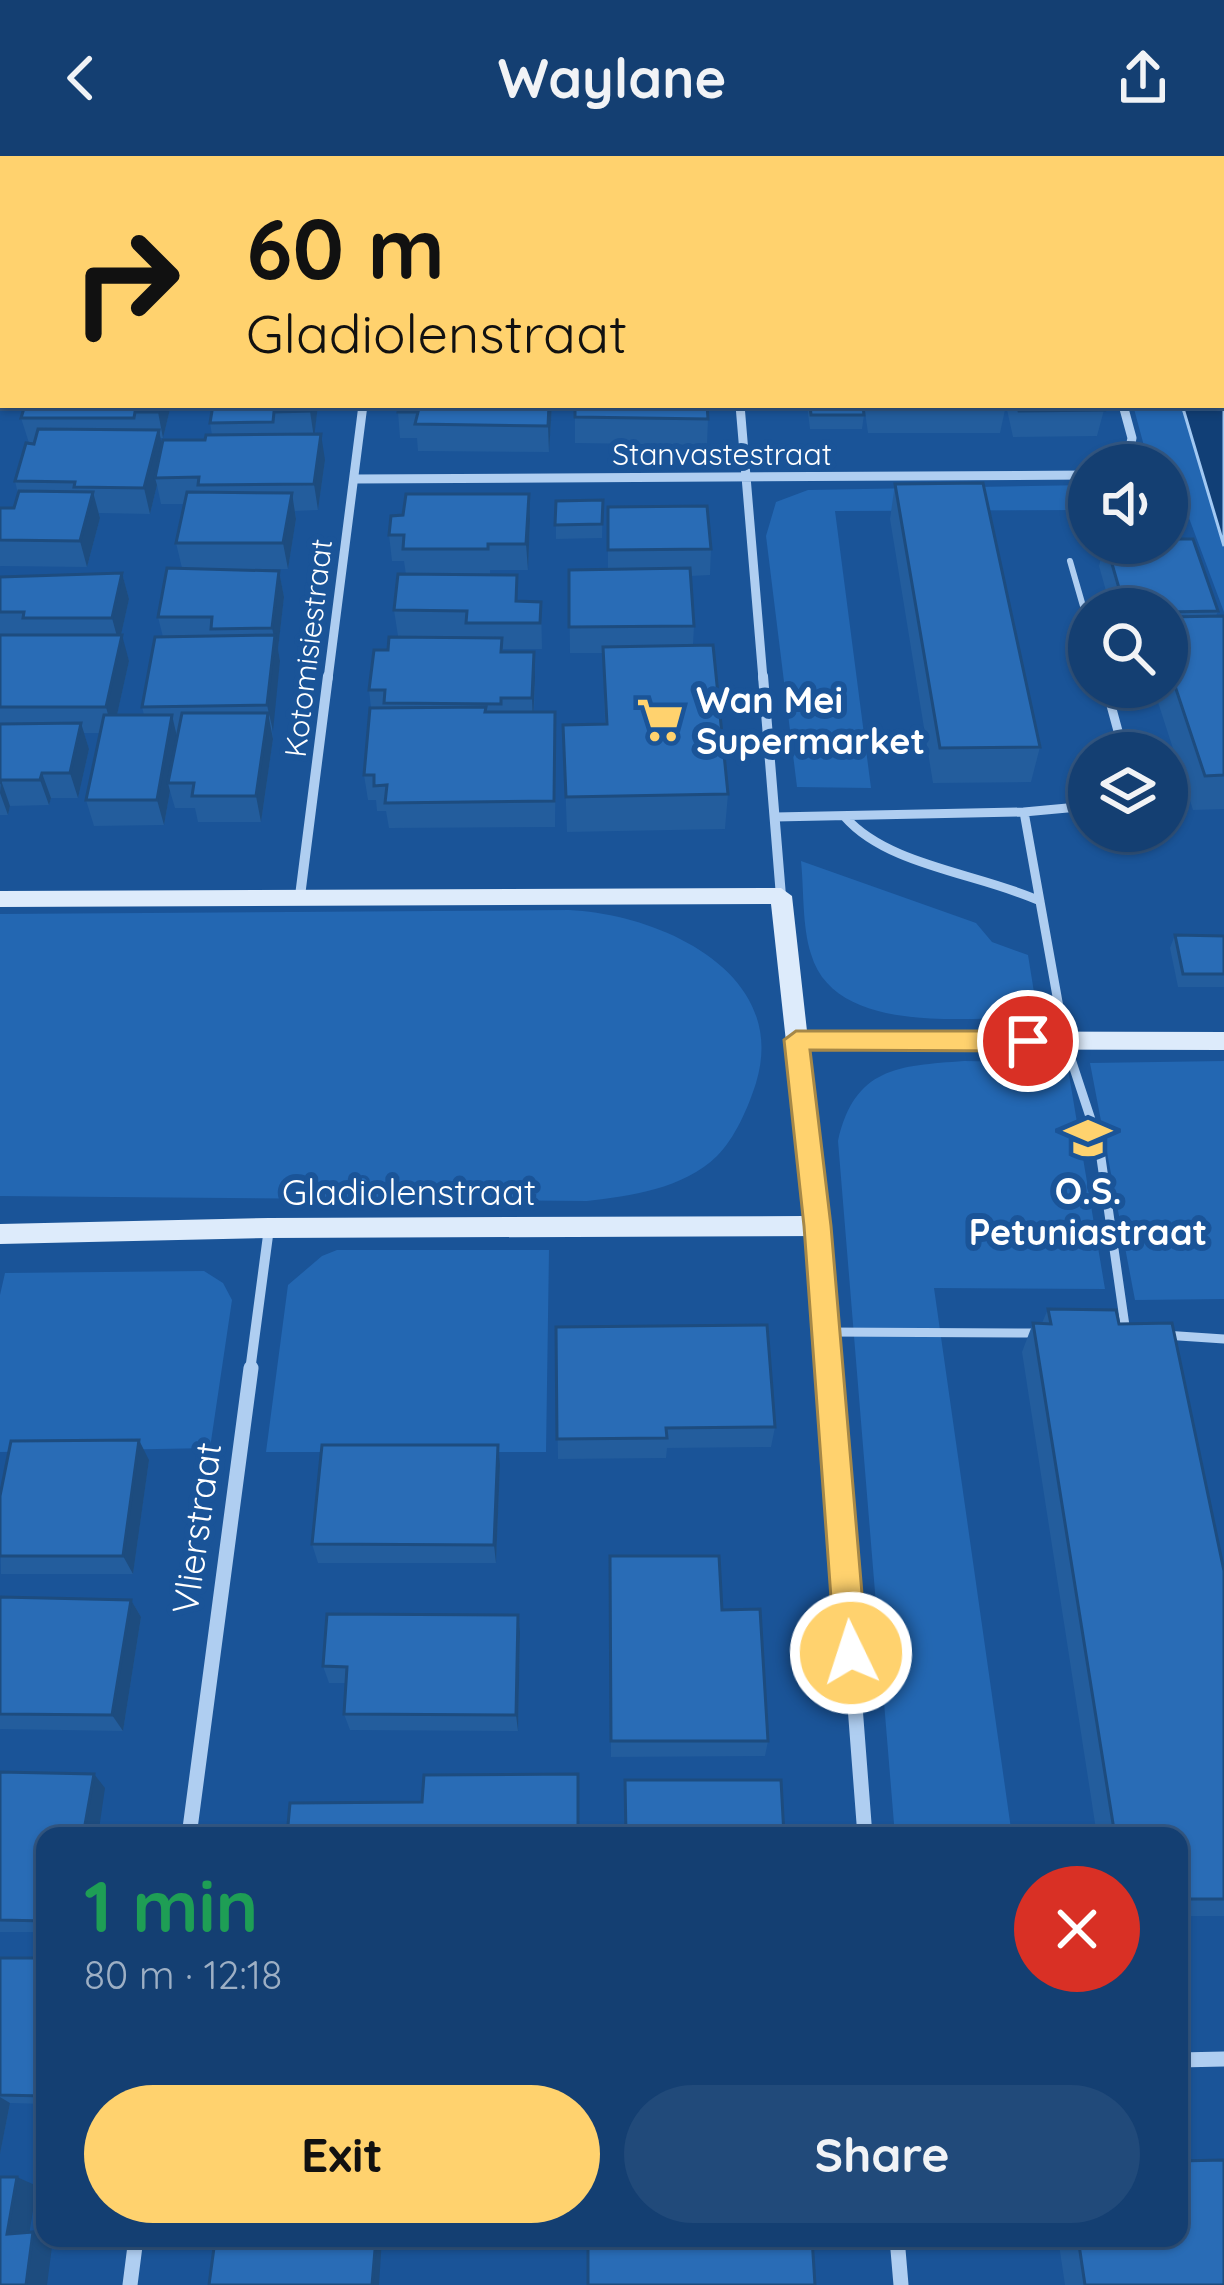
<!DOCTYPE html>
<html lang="en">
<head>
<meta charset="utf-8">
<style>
  :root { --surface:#143f72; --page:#214a7a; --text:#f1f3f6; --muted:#9dafc4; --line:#335884; --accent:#ffd26e }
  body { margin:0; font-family:Quicksand,sans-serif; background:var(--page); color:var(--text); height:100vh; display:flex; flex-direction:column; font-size:45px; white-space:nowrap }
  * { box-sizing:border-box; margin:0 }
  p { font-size:39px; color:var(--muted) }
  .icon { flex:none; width:66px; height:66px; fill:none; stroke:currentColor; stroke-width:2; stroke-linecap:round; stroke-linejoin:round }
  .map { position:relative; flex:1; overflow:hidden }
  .sheet { position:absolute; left:36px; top:1671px; width:1152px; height:420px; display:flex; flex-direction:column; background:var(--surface); border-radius:24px; box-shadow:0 3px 9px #0004,0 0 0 3px var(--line) }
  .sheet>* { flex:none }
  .hud { position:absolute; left:0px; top:0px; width:1224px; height:252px; box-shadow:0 3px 9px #0004,0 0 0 3px var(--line); background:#ffd26e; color:#111; overflow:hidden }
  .controls { position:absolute; left:1068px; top:288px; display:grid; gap:24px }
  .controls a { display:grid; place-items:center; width:120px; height:120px; border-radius:50%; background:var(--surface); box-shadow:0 3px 9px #0004,0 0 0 3px var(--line); font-size:60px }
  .pin { position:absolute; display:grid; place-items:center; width:102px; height:102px; color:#fff; margin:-51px; border:6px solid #fff; border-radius:50%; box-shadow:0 3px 12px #0007 }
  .me { position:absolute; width:132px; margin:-66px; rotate:356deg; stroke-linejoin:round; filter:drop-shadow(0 0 9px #0008) }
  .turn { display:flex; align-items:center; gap:42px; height:252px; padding:0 48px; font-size:54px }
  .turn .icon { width:156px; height:156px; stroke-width:2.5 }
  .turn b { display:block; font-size:84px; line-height:102px }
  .round { display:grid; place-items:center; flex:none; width:126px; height:126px; border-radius:63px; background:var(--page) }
  .summary { display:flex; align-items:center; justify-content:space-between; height:204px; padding:0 48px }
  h1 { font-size:72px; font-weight:700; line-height:90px; color:#1e9e55 }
  .primary-button { display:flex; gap:24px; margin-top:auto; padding:24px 48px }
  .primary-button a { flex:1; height:138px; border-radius:72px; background:var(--accent); color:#111; font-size:48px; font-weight:700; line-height:138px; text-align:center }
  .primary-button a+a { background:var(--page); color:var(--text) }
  header { display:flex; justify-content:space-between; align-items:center; height:156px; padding:0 48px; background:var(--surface); font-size:54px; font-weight:700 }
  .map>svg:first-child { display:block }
  .green { fill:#2367b2 }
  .water { fill:#113f76; stroke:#a2c9f3; stroke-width:3 }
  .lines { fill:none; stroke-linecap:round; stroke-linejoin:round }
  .lane-far1 { stroke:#afcef1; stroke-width:6 }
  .lane { stroke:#afcef1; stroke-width:9 }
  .street-far2 { stroke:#afcef1; stroke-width:9 }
  .street-far1 { stroke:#afcef1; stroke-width:10 }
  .street { stroke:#afcef1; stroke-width:15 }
  .secondary { fill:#ddebfb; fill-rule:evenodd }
  .wall { fill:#235d9d }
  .shaded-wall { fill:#1d4c7f }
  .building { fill:#296cb6; stroke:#1d4c7f; stroke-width:3 }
  .route { fill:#ffd26e; stroke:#a68848; stroke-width:3 }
  .labels { text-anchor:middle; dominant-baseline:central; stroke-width:12; stroke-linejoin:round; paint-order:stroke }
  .far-street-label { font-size:30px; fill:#fff; stroke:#1a5498 }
  .poi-label { font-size:36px; font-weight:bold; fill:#fff; stroke:#1a5498; text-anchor:start }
  .street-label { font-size:36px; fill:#fff; stroke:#1a5498 }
</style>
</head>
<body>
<header><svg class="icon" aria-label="back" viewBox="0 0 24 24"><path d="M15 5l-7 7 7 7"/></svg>Waylane<svg class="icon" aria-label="share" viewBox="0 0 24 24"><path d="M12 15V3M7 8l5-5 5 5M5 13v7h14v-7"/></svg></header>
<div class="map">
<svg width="1224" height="2129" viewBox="0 0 1224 2129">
  <rect width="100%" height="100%" fill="#1a5498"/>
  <path class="green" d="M1133,249H1182L1224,390V456L1186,354H1167V309H1135L1144,290Z
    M1089,329V354L835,355L871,632L797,631L766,380L776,346L808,334Z
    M801,705L976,767L992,786L1028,799L1038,861C972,861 835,881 811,798C802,770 804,734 801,705Z
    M569,754C659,758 790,816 756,927C748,952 735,982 717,1000C683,1033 630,1040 587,1045L0,1040V758Z
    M964,905L1067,907L1105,1133L934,1132L1012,1680H895L838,985C855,911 898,910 964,905Z
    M1224,905V1143L1135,1144L1090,907Z
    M337,1094H549L546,1296H266L288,1129L322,1100Z
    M204,1115L223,1127L232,1144L210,1292L0,1296V1139L5,1117Z"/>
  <path class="water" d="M1221,170L1224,180V390L1182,249H1221Z"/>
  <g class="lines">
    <path class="lane-far1" d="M1070,405L1089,471"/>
    <path class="lane" d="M1106,531L1124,597
      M1024,656L1089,650
      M775,661L1024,656L1065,885L1099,988L1126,1177
      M845,661C888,710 978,717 1040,745
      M826,1176L1037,1177
      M1164,1179L1224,1183"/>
    <path class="street-far2" d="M1221,12L1224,19
      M0,187L3,178
      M740,249L763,523
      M1116,309L1128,301L1132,282L1123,249
      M355,323L1089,319
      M328,523L363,249"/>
    <path class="street-far1" d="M763,520L781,740
      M300,740L328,520
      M818,1070L829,1215
      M250,1215L269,1072"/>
    <path class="street" d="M829,1212L865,1680
      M189,1680L251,1212
      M1179,1904L1224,1903
      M897,2082L901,2129
      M130,2129L136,2082"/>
    <path class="secondary" d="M781,732L792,740L807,875L1224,876V894L809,893L830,1070L827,1077L818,1080L269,1082L0,1088V1068L269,1062L805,1060L771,748L0,751V735Z"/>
  </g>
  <path class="wall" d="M273,0H358V3H273Z
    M456,0H504V3H456Z
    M583,0H694L695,3H584Z
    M784,0H872L871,3H785Z
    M920,0H1043V3H921Z
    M25,249H171L163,282H160L162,289L205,284L212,279L210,267L318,249L314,278L325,304L318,354L295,355L296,363L288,413H221L279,415L284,441L278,493L280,505L272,575L273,583L261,666H198L195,652H175L170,635L164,669L94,670L86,644L100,577H84L89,593L78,642H51L49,649L10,650L8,659H0V421L122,417L129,443L121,479L129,505L117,559H144L142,551L163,481L158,461L182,412L176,387L185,348H161L157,329L150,358L99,357L100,362L87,411L0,410V352H14L18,338L15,325L29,287L21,262Z
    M552,249L549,296L418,295L417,282H400L398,256Z
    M575,249L708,263L707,289L575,287Z
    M807,249H863L864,259L862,273H810Z
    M864,249H1006L1000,277H868Z
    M1006,249H1102L1104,254L1097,280L1013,281Z
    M895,328L1040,591L1031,626L933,627L890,363Z
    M529,338L530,364L528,414H490V419L518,445L541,446L542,493H503V496L535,522L534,556L556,582L555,671L389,672L386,655H377L376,644H368L364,619L371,552L369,534L388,494L398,480L394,454L406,419L404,405H392L389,379L403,359Z
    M603,344L602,382L556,383V345Z
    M608,351L711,393L710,419L690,420L694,470L693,489L728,638L725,673L567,676L563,569L605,568L603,497H570L569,414L608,413Z
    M1105,387H1167L1218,455L1216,460H1224V653L1193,654L1153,531H1167V453H1111L1099,410Z
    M1175,779L1224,780V831H1178L1170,792Z
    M1048,1153L1119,1168L1224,1415V1760H1179V1680H1097L1022,1196L1033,1167H1042Z
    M556,1171L775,1271L771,1291L667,1292L666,1302L558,1303Z
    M149,1304L133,1418H1L0,1340Z
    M500,1309L496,1407H318L312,1388Z
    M610,1400L768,1585L765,1600L611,1601Z
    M0,1441L131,1444L141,1461L123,1575L0,1573Z
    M518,1459L520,1476L518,1575L350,1574L344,1558L346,1527H329L323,1510Z
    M0,1616L105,1632L45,1680V1776H0Z
    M0,1802H45V1948L10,1947L0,1998Z
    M1058,2082H1179L1224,2129H1065Z"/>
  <path class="shaded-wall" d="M1,0H17L16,3H3V14Z
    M0,9L3,20V45L0,53Z
    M159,249H171L163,282L158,256Z
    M311,249H318L314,282L310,255Z
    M549,249H552L549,296L548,270Z
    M159,274L164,300L155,322L157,329L150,358L144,332Z
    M321,278L325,304L318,354L314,328Z
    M93,336L100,362L87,411L80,385Z
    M292,337L296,363L288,413L283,387Z
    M529,338L530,364L528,414L526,388Z
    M279,415L284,441L278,493L280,505L273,575L267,549L275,485L272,472Z
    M122,417L129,443L119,488L112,462Z
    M122,479L129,505L113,577L106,551Z
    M534,496L535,522L533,568L532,542Z
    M268,557L273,583L261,666L256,640Z
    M172,559L178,585L168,627L170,635L164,669L157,644Z
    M81,567L89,593L78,642L70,617Z
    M42,617L51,642L49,649L40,624Z
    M1,624L10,650L8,659L0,637Z
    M139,1284L149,1304L133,1418L123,1400Z
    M498,1289L500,1309L496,1407L494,1389Z
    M131,1444L141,1461L123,1575L112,1559Z
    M518,1459L520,1476L518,1575L516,1559Z
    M94,1618L105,1632L98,1680H83Z
    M0,1941L10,1947L0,1998Z
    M17,2021L37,2030L28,2085L7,2078Z
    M33,2076L45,2080V2082L53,2083L47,2129H26Z
    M376,2082H382L379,2129H372Z"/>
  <path class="building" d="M121,0H169L168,3H120Z
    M694,0L695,2L584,1V0Z
    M25,249H159L158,256H135L134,262H21Z
    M213,249H311L310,255L274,256L273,266L210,267Z
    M399,249H549L548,270L415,268L418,256H398Z
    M575,249H707L708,263L575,261Z
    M810,249H863L864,259H811Z
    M1017,249H1102L1104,254L1019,255Z
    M38,273L159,274L144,332L74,331L75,326L15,325L26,287L34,288Z
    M321,278L314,328L198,329L199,321L155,322L163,284H205L206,279Z
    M983,327L1040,591L940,592L895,328Z
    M19,335L93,336L80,385L0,384V352H14Z
    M187,336L292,337L283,387H176Z
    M406,338H529L526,388H488V393H403L404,379H389L391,360L403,359Z
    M603,344L602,368L555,369L556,345Z
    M707,350L711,393L608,394V351Z
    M1167,383H1193L1218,455L1167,456V453H1125L1106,387H1167Z
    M167,412L279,415L272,472L211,473L212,461H158Z
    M690,412L694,470L569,471V414Z
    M122,417L112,462H23L24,456H0V421Z
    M398,418L517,419L516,445L541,446L540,467H466L467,455L394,454Z
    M1224,460V619L1205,620L1167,506V461Z
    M0,479H122L106,551H0Z
    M275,479L267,549L142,551L155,481Z
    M389,481L502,482L501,496H534L532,542H501V548L384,547L385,534H369L374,494H388Z
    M713,489L728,638L566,641L563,569L607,568L603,491Z
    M486,551L485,556H555L554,645L385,647L387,629L374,630V619H364L370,552Z
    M182,557H268L256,640H192L194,627H168Z
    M104,559H172L157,644H86Z
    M81,567L70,617H42L40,624H1L0,628V568Z
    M1175,779L1224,780V818H1183Z
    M1048,1153L1116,1154L1119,1168L1172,1167L1224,1415V1743H1179V1680H1115L1033,1167L1051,1168Z
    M767,1169L775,1271L666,1272L667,1282L557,1283L556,1171Z
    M139,1284L123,1400H0V1340L11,1285Z
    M322,1289H498L494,1389L312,1388Z
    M610,1400H719L722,1454L760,1453L768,1585H611Z
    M0,1441L131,1444L112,1559L0,1558Z
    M327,1458L518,1459L516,1559L344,1558L347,1511L323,1510Z
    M0,1616L94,1618L83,1680H45V1765L0,1764Z
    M578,1618V1680H287L290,1647L422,1646L424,1619Z
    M625,1624H781L784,1680H626Z
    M0,1802H45L44,1940L0,1939Z
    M1224,2004V2129H1085L1078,2082H1179V2005Z
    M0,2021H17L7,2078L33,2076L26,2129H0Z
    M247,2082H376L372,2129H209L215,2084H247Z
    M588,2082H812L815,2129H588Z"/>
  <path class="route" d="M796,875H1028L1041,885L1028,895L810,894L831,1070L867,1497L862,1508L851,1512L840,1508L835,1497L804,1070L784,884Z"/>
  <defs>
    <symbol id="supermarket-bare" viewBox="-9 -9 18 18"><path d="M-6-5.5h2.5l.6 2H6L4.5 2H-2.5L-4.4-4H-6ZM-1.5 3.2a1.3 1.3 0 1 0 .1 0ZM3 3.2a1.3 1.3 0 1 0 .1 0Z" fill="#ffd26e" stroke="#1a5498" stroke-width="2.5" paint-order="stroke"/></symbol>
    <symbol id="school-bare" viewBox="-9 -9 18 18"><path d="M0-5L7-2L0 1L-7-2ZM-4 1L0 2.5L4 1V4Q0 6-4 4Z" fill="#ffd26e" stroke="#1a5498" stroke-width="2.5" paint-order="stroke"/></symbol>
  </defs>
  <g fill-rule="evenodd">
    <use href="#supermarket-bare" x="627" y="531" width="66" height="66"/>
    <use href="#school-bare" x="1055" y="949" width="66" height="66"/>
  </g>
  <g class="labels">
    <g class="far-street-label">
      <text x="722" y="298">Stanvastestraat</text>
      <text transform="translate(308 492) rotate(-83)">Kotomisiestraat</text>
    </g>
    <g class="poi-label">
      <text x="696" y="543">Wan Mei<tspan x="696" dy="41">Supermarket</tspan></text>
      <text x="1088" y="1034" text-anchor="middle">O.S.<tspan x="1088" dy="41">Petuniastraat</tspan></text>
    </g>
    <g class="street-label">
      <text x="409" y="1035">Gladiolenstraat</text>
      <text transform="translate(196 1372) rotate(-82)">Vlierstraat</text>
    </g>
  </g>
</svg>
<div class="controls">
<a><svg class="icon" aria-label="sound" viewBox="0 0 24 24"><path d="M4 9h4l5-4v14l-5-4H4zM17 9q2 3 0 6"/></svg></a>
<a><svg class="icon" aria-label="search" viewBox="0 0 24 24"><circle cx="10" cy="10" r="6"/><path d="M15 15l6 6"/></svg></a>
<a><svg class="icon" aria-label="layers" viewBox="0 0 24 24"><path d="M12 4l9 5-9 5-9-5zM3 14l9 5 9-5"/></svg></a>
</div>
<div class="pin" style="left:1028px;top:885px;background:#d93025"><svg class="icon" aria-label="arrive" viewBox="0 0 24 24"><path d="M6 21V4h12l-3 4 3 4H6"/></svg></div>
<svg class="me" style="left:851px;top:1497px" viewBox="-20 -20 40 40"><circle r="17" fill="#ffd26e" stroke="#fff" stroke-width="3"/><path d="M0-11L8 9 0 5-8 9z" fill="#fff"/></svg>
<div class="hud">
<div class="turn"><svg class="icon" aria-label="right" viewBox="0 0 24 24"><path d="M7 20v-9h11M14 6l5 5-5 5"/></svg><div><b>60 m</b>Gladiolenstraat</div></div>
</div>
<section class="sheet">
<div class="summary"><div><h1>1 min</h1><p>80 m · 12:18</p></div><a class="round" style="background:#d93025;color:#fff"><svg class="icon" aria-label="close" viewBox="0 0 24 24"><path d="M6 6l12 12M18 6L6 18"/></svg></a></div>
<div class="primary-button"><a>Exit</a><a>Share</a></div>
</section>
</div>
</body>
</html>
